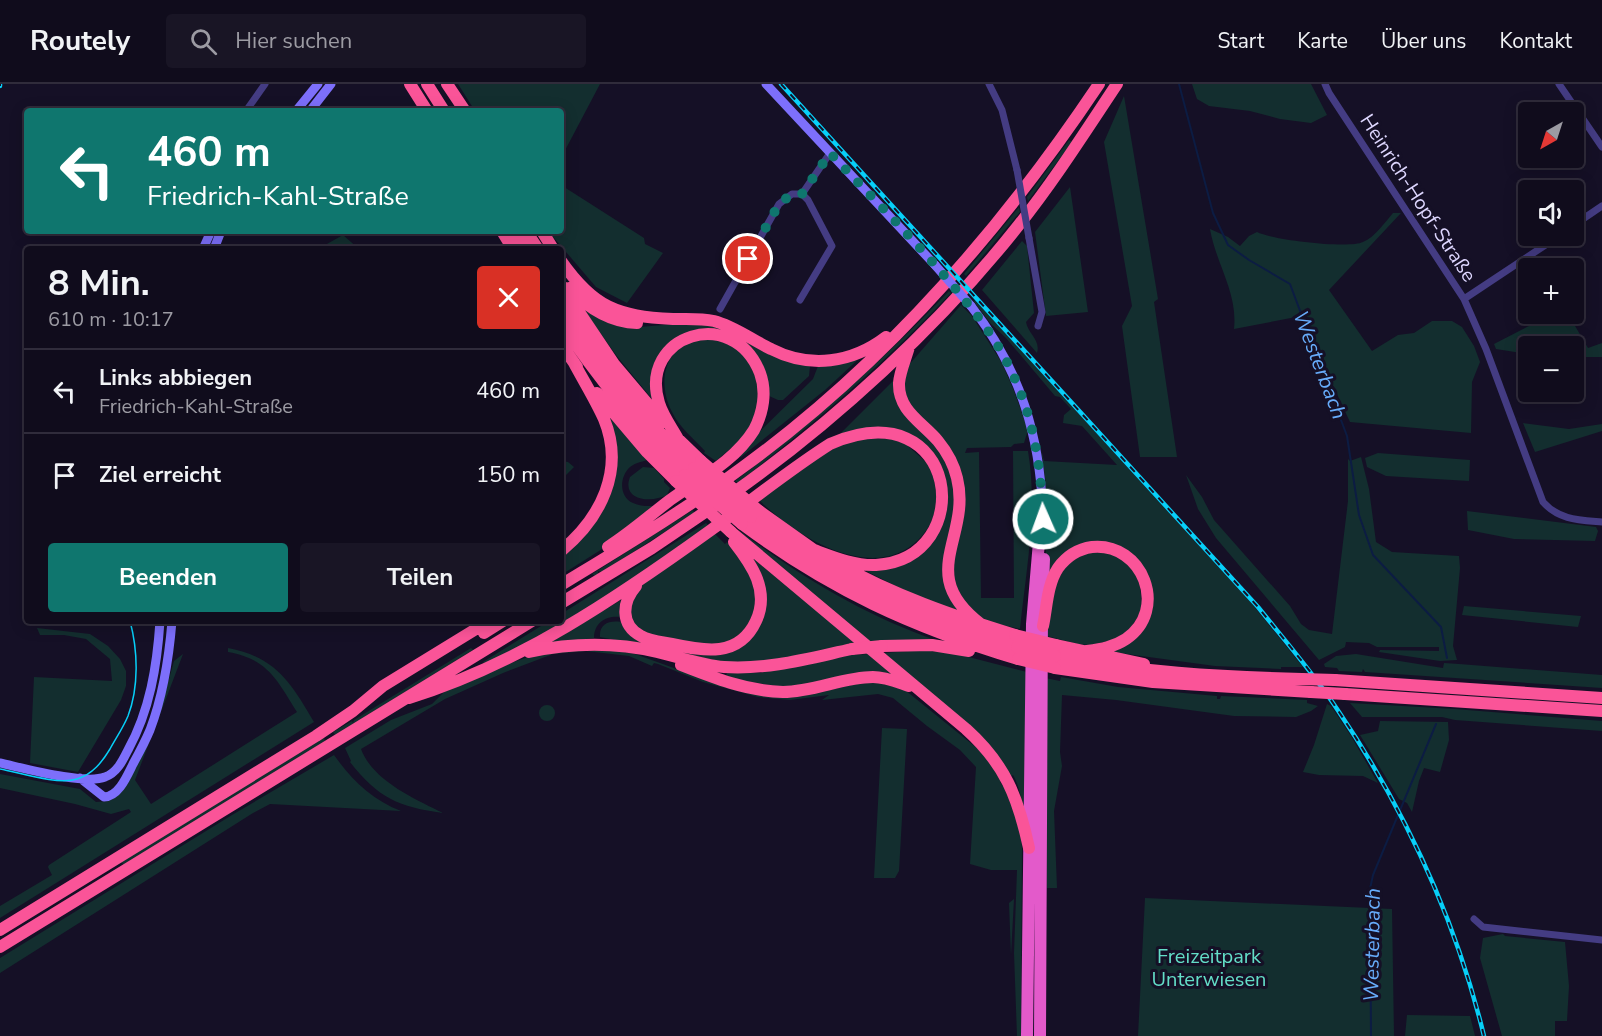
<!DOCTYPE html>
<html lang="de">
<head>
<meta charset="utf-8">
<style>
  :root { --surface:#100c1c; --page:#191525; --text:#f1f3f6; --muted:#9c9ba3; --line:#302c3b; --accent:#0f766e }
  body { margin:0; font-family:"Nunito Sans",sans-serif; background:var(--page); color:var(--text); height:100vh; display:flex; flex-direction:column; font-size:22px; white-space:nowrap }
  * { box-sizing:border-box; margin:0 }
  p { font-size:20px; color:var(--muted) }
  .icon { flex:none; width:33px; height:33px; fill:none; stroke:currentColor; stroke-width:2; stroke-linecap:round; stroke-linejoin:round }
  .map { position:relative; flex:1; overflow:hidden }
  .details { position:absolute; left:24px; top:162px; width:540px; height:378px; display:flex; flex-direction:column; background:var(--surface); border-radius:6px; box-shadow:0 3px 15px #0003,0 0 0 2px var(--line) }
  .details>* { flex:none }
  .hud { position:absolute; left:24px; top:24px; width:540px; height:126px; border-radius:6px; box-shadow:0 3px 15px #0003,0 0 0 2px var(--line); background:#0f766e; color:#fff; overflow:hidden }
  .needle { width:39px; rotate:219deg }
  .buttons { position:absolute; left:1518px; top:18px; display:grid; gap:12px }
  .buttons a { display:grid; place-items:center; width:66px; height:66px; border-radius:6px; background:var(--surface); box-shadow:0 3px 15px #0003,0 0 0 2px var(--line); font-size:30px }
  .pin { position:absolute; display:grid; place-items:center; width:51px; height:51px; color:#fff; margin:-26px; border:3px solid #fff; border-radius:50%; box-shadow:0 2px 6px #0007 }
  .me { position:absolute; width:66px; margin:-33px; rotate:358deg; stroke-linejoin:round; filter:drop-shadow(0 0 4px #0008) }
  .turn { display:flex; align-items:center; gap:21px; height:126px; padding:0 24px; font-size:27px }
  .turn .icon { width:78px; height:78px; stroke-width:2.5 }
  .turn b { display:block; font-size:42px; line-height:51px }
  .round { display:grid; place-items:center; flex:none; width:63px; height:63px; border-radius:6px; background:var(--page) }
  .head { display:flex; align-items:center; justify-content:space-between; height:102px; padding:0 24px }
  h1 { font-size:36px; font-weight:700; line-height:45px }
  .button { display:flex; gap:12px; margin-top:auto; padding:12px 24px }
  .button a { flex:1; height:69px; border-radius:6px; background:var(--accent); color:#fff; font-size:24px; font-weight:700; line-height:69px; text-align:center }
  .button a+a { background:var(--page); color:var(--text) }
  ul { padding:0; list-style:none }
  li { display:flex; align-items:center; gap:18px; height:84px; padding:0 24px; border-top:2px solid var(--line) }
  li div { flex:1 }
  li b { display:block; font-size:22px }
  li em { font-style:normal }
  header { display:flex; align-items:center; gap:36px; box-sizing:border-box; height:84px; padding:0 30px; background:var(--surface); border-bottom:2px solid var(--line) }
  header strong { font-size:28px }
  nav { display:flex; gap:33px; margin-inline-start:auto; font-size:21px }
  .search { width:420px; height:54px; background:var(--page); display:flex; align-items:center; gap:15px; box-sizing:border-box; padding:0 21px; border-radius:6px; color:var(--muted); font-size:22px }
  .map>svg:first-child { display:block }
  .green { fill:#132e2f }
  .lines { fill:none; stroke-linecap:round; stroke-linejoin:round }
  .stream { stroke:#0c1c43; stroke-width:2 }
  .minor { stroke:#443c83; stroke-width:7 }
  .secondary { stroke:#7d6ffb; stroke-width:9 }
  .trunk { stroke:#e35aca; stroke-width:12 }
  .motorway { stroke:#fa5498; stroke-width:12 }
  .tram { stroke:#07cff8; stroke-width:1.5 }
  .rail-casing { stroke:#07cff8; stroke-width:4.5 }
  .rail { stroke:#151026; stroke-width:2; stroke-dasharray:7; stroke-linecap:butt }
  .minor-bridge { stroke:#443c83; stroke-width:7 }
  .secondary-bridge { stroke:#7d6ffb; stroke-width:9 }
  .motorway-bridge { stroke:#fa5498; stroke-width:12 }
  .route { stroke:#0f766e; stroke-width:10; stroke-dasharray:0 18 }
  .labels { text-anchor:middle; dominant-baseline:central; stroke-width:6; stroke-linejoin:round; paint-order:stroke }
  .street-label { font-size:20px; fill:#ddd6fe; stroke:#151026 }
  .park-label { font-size:20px; fill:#63ddc7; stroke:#151026 }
  .water-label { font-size:21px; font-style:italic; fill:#67acfb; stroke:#151026 }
</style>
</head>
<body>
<header>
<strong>Routely</strong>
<div class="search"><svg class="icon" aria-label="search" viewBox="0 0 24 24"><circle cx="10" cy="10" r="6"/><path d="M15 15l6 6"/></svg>Hier suchen</div>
<nav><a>Start</a><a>Karte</a><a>Über uns</a><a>Kontakt</a></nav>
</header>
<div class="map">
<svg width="1602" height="952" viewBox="0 0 1602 952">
  <rect width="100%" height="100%" fill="#151026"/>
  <path class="green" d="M458,0H600L561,74V27H475Z
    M1192,0H1311L1327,31L1311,39L1280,35L1250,27L1209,22L1197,15Z
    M1124,12L1158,215L1154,218L1177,373H1140L1122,242L1132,222L1104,58Z
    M1069,56L1072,58L1028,117L1027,113Z
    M561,101L644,154L645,160L663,169L627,219L596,203L548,147H561Z
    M1070,103L1088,228L1046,232L1035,148Z
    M1019,123L1020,128L966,192L964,190Z
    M1393,129H1401L1329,206L1372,267L1398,251L1414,249L1432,237H1452L1462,243L1474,262L1480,278L1472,298L1471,349L1350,338L1316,265L1301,226L1296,233L1234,245C1238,209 1216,180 1210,145L1228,153L1240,162L1249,152L1257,148C1272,156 1349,165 1363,158C1375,153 1385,138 1393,129Z
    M343,151L359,165H318Z
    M1022,157L1027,162L1034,229L1026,238C1028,250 1041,256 1037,269L982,206Z
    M949,207L951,209C886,278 815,339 740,397L738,399L735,397C812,339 883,277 949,207Z
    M975,216L1252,520L1303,583H1281V585L1215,582L1112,568L1141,548L1148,492L1094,459L1046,497V400L1041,365L1044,377L1117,381L1082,342L1063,339L1064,331L1071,325L1060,313L1055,312L1006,254L991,240L974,218Z
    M961,221L972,232L1002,279L1014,307L1028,346L1024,359L1014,360L1011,363L967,364L965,369L979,368L981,514H1014L1013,367H1028C1038,426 1026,486 1020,545L989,538L971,528L952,495L962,396L903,313L907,283Z
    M582,223L640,243L685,239L709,240L810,282L809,292L783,316H778L767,311V301L726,248L668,264L657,321L616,271Z
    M1552,230H1568L1588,264L1602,259V273H1574V262H1528V270L1496,265L1494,260Z
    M720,254C727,259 739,263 744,269C761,291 765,320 749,344C741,358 727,367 716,377L704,369L705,367C694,355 679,343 672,328C659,304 661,268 692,257C700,254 711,255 720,254Z
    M864,270L825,306L741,373L737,370L813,295L818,282Z
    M895,295L896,306L945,373L957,414L946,469L959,528L910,509L854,481L924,464L946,410L908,351L898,347L876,343L840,350Z
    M603,325L647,376C641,378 635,379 630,383C619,393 619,413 633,419C641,423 649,422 657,422L599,467L561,491V470L609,409Z
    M1523,339L1569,345L1602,340V347L1535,368Z
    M857,354C870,355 886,353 899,356C905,358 912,366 917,370C930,380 935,393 936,410C937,427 932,442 919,455C872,502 794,451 758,415L820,371Z
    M1378,369L1470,376L1469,397L1386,392L1367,383L1365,374Z
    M1361,373L1369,405L1376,458L1392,468L1459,472L1460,484L1453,562L1457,576L1440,577L1379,568L1380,566L1439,567V563H1377L1369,559L1346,558L1345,563L1319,576L1216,454L1198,425L1186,391L1202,413L1214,436L1290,522L1301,540L1309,546L1332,550L1348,417V375L1350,377Z
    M561,377L568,378L574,383L561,396Z
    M643,383L654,384L664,395V398L670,404L667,411C652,419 621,417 630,393Z
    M693,426L694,429L602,488L598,487V490L595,492L592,490Z
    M1467,427L1596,443L1598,447L1595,457L1514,455L1468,446Z
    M706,439L709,442L577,535L484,581L483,578L549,537H561V530Z
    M736,444C797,491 865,532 938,557L866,558Z
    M713,448L725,460L727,458L741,475L756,505L755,528L744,547L731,556L722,560L698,562L648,553L630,537L629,518L640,501Z
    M1113,468L1138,488L1143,526L1123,554L1090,561L1077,560L1047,552L1050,516L1064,483L1085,469Z
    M747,469L855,559L806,573L734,580L600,553C599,540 609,536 621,538L690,570L693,568L713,571L761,533Z
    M623,515L621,533C607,531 594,538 594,554L546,560Z
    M1464,522L1581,532L1578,543L1462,531Z
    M37,544L90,550L108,562L120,575L126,587V602L121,616L78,688L30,679L34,593L112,597L110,575L86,555L64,551H40Z
    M228,564C276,573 291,599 314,638L0,834V822L52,791L48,783L49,781L131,728L129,725L111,730L75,720L0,704V690L80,705L96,718L109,717L120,709L166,606L174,577L183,570L135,696L151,720L297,628C277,596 268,575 228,568Z
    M471,564L473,566L335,651L333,648L352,637L353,639L354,636Z
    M570,564L617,567L635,570L696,592L816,609L857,600L877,598L905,606L983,669L1003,695L1000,698L1011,713L1021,750L1022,764L1021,952H1017L1014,869L1017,786H991L970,780L976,683L960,666L927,642L893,614L878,610L822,616L829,611L790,616L758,613L703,598L658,580L654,579L652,582L629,572L586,567L553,570L503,589L445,615L361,665C373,697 415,715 443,729C399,723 378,714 350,678L351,677L345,664L391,636L432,620L445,607L494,585L528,573Z
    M922,566L957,570L1027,588V739C1023,725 1020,702 1013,691L1010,693L884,569Z
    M869,570L898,595L790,604L726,594L727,588L760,589L850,571Z
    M1356,570L1443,584L1444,579L1459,580L1602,591V604L1365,588L1363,585L1362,588L1339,587L1337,584L1325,583L1324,580L1336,572Z
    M1061,593L1118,603L1217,612V615H1220L1221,612L1307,616V619L1318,622L1311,627L1296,633L1234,632L1116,616L1062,611L1060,668L1062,682L1054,727L1057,804H1047L1045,594L1060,597Z
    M1350,619L1455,625L1602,637V647L1455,636L1442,633H1362Z
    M1327,620L1331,622L1351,652L1378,699L1363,692L1319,691L1303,688L1314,661Z
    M539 629a8 8 0 1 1 16 0a8 8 0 1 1-16 0Z
    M1380,637L1448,638L1449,656L1440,688L1424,684L1419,697L1412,728L1407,719L1399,715L1360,651L1378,647Z
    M882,644L907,645L899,787L895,794H874Z
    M324,654L325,657L124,781L121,778Z
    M334,671C351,695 372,716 401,727L270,720L253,729L0,889V874L232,731Z
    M1145,814L1392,825L1394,952H1138Z
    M1014,815L1011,871L1009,819Z
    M1503,850L1505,852L1565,858L1569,902L1567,937H1555V952H1502L1480,874L1483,854Z
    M1407,931L1470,932L1475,952H1405Z"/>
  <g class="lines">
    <path class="stream" d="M1179,0L1213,129L1228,161L1249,176L1290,200L1347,352L1359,431L1373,471L1441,543L1447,574
      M1371,952L1370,805L1373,791L1436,640"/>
    <path class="minor" d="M989,0L1002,26L1017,86
      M1325,0L1329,9L1464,215L1486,265L1543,418C1559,436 1579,436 1602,438
      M1559,0L1602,63
      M246,27L265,0
      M1574,141L1602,122
      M1029,154L1042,228L1038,242
      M1464,215L1559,152
      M800,216L832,162L808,116L802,110
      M720,225L779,120L792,110H802L830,69
      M1474,835L1483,843L1602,856"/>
    <path class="secondary" d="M766,0L935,181
      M296,27L318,0
      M310,27L331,0
      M203,165L211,147
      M214,165L221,147
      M971,222C1021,286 1041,355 1043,435
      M0,679C23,684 85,701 105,693C117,689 123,676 128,666C150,626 157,582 160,537
      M80,694L104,713C119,712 127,692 133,680C139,669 145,658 150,646C163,612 169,574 172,537"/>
    <path class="trunk" d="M1027,952L1032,540L1040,446L1043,435
      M1040,952L1042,526L1044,475"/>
    <path class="motorway" d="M410,0L427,27
      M427,0L444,27
      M447,0L465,27
      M502,147L513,165
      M516,147L527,165
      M526,147L538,165
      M542,147L553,165
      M561,177C594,224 617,232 673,235C686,235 700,234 714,237C734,242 752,256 771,265C810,285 852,279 886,253
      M561,201L614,280L663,338
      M569,204C587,223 609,238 637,239
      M561,219L601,278L639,327L694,384
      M561,239C598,294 639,344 685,391
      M561,260L577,283
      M909,263C906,274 900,287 899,299C898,327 922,338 938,357C947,368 954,381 957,394C972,454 914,490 982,541
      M597,309L647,368L676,397
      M674,351L701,377
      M729,412C833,339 939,242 1018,142C1054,97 1085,48 1117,0
      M759,427L818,469
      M751,433C832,493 920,536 1017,563
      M742,440C831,506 912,543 1018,575
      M731,448L966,645C1005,680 1018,713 1029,764
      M608,463C630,449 649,432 670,416C699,395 735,377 754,346C763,329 767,308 760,289C733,220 638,251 659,319C663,332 672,344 678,355
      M561,467C601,434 625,386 604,335C595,315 583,296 573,277
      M836,479C893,511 953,532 1015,551
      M561,501C623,463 685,426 743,383C885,280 1002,145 1099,0
      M636,502C622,518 620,541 641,552C650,557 662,558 672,560C704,567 739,574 756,537C770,507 752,481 734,458
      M561,519L652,464L714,422
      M1043,542C1047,523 1047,501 1058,484C1066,473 1078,465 1092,463C1143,458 1169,526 1126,555C1114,563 1101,565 1087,567
      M484,549L503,537
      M1056,561L1144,580
      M882,562L932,561L969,567
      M529,568C571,559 614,558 657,568C679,573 701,581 724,583C768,586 810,574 852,565
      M1055,572C1137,588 1219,593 1302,595
      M681,581C714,594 747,607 783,608C814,608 843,593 873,593C886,593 897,598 909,602
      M1055,584L1153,598L1311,608
      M1335,596L1602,614
      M1345,610L1602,627
      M409,614C520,580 618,513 711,446C751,417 789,386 830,360C960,304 979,475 876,481C855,482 833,473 814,466
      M0,846L316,652L353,627L383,602L489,537
      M0,863L532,537"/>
    <path class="tram" d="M0,685C21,689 57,701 77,695C93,690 102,678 110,665C116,654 123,644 128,632C139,603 138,567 130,537"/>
    <defs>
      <path id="rail" d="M781,0L1258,523C1286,558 1315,591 1339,628C1405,726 1456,837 1484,952
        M0,2V0"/>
    </defs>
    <use href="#rail" class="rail-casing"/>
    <use href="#rail" class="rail"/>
    <path class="minor-bridge" d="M1017,86L1029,154"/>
    <path class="secondary-bridge" d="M935,181L971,222"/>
    <path class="motorway-bridge" d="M701,377L759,427
      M694,384L751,433
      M685,391L742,440
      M676,397L731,448
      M1015,551L1056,561
      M1017,563L1055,572
      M852,565L882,562
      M1018,575L1055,584
      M1302,595L1335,596
      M1311,608L1345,610"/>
  </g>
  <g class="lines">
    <path class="route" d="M748,175L779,120L792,110H802L830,69C865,106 902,143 936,182C966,217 996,251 1014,293C1035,339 1041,386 1043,435"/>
  </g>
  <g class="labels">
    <g class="street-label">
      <text transform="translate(1418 114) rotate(57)">Heinrich-Hopf-Straße</text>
    </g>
    <g class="park-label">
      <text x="1209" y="872">Freizeitpark<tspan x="1209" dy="23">Unterwiesen</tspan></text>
    </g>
    <g class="water-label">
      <text transform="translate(1320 281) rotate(69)">Westerbach</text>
      <text transform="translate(1372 861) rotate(-89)">Westerbach</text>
    </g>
  </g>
</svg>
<div class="buttons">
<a><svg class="needle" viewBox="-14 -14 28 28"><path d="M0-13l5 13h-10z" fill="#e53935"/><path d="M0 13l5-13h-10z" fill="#9c9ba3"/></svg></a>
<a><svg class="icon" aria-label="sound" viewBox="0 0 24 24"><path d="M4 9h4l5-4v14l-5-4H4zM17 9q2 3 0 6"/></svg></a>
<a>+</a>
<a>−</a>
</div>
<div class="pin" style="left:748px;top:175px;background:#d93025"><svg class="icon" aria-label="arrive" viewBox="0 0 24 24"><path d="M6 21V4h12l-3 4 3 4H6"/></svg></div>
<svg class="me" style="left:1043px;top:435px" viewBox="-20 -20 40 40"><circle r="17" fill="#0f766e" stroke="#fff" stroke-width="3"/><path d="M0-11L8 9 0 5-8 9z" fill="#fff"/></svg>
<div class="hud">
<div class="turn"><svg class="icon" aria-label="left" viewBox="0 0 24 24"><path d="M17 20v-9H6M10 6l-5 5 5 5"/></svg><div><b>460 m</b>Friedrich-Kahl-Straße</div></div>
</div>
<section class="details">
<div class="head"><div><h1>8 Min.</h1><p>610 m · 10:17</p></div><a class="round" style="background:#d93025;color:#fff"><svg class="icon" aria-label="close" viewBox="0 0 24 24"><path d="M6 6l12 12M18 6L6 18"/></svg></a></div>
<ul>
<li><svg class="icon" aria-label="left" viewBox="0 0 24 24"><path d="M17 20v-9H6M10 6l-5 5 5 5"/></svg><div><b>Links abbiegen</b><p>Friedrich-Kahl-Straße</p></div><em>460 m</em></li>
<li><svg class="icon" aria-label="arrive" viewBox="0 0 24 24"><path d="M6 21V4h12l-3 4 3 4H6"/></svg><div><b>Ziel erreicht</b></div><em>150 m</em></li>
</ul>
<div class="button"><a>Beenden</a><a>Teilen</a></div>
</section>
</div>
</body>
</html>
